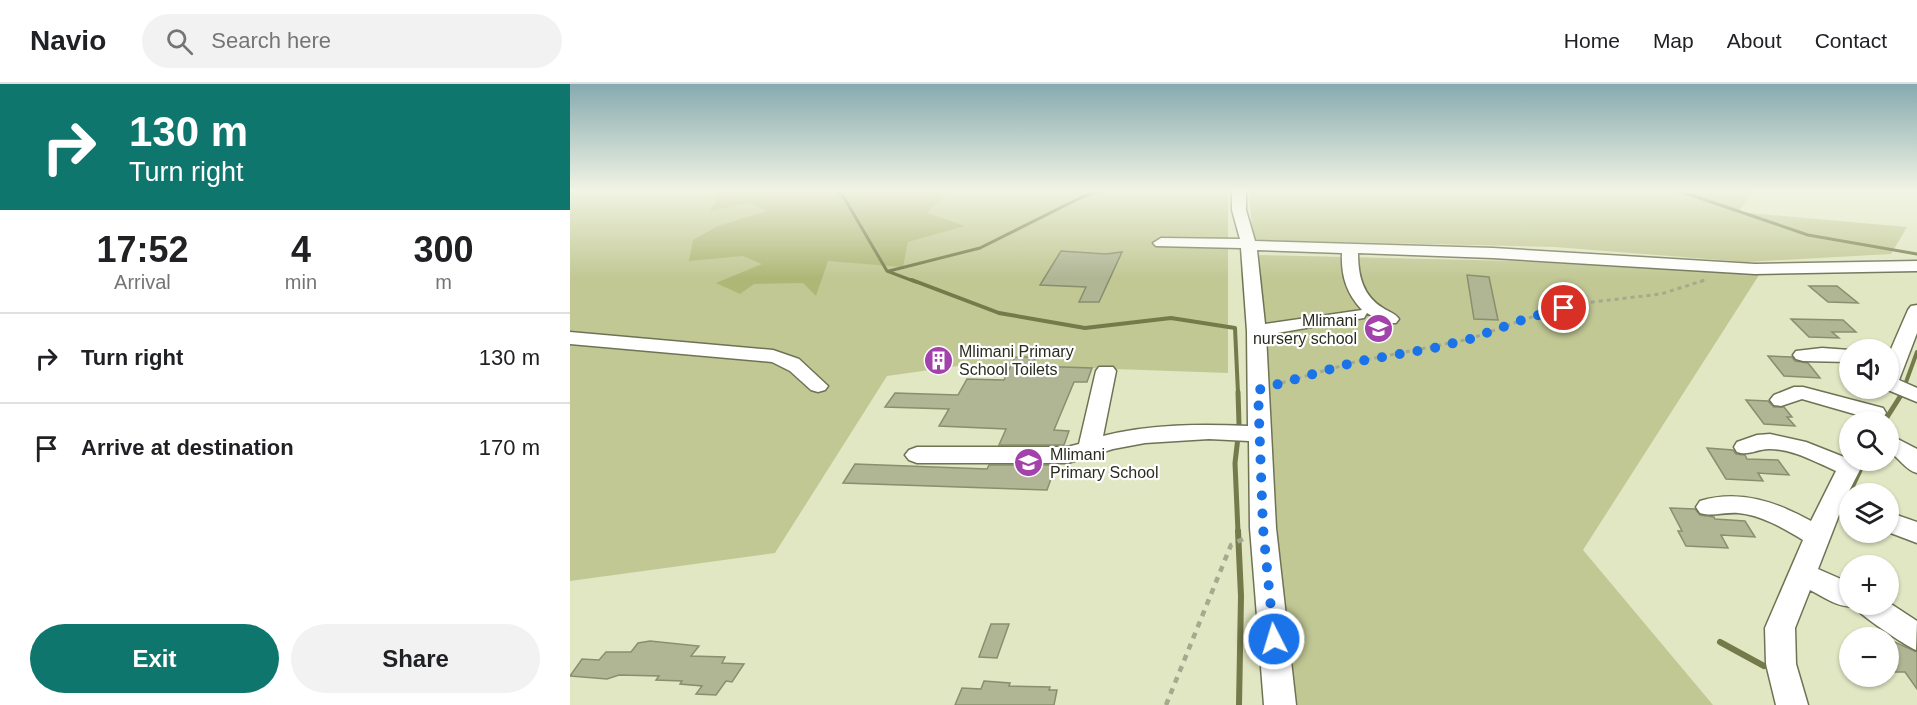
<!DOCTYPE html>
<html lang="en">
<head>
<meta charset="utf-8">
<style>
  :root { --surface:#fff; --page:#f2f2f2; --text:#202124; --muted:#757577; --line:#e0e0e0; --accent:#0f766e }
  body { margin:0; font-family:Arial,sans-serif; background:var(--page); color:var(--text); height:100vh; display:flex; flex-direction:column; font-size:22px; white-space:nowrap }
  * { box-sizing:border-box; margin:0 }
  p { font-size:20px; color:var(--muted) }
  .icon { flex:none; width:33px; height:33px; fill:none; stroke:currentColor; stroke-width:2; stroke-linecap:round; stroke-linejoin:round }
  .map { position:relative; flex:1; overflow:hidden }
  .side { display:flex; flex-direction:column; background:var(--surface); width:570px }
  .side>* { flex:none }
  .banner { background:#0f766e; color:#fff; overflow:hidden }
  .buttons { position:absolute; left:1269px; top:255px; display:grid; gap:12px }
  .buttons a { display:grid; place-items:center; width:60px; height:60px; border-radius:50%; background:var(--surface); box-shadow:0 2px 4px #0004; font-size:30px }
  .pin { position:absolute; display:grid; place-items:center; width:51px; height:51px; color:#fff; margin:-26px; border:3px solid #fff; border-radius:50%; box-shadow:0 2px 6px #0007 }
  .me { position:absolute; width:66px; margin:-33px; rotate:355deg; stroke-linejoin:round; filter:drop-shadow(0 0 4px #0008) }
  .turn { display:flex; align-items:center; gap:21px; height:126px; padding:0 30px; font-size:27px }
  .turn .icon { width:78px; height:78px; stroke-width:2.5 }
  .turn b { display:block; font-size:42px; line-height:51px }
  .eta { display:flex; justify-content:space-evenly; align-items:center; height:102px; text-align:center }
  .eta b { font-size:36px; font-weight:600; line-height:42px }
  .button { display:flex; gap:12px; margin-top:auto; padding:12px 30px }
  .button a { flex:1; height:69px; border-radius:36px; background:var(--accent); color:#fff; font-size:24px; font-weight:600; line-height:69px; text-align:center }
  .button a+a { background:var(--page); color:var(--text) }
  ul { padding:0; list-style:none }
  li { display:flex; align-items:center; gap:18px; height:90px; padding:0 30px; border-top:2px solid var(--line) }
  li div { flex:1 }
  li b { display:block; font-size:22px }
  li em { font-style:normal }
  header { display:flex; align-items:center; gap:36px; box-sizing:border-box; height:84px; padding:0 30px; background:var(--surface); border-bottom:2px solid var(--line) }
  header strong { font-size:28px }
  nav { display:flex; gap:33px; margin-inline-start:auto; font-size:21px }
  .search { width:420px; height:54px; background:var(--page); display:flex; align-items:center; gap:15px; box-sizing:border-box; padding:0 21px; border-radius:33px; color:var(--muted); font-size:22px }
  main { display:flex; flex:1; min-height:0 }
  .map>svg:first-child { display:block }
  .green { fill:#c1c894 }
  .forest { fill:#afb777 }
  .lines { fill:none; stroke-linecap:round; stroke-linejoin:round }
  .stream-far3 { stroke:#747a4a; stroke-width:3 }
  .stream-far2 { stroke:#747a4a; stroke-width:4 }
  .stream-far1 { stroke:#747a4a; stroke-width:5 }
  .stream { stroke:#747a4a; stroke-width:6 }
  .building { fill:#b0b594; stroke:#898e6e; stroke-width:1.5 }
  .minor-casing { stroke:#6f7354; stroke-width:3 }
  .path-far2 { stroke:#a5a98d; stroke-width:2; stroke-dasharray:3 3; stroke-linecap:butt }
  .path-far1 { stroke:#a5a98d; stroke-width:3; stroke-dasharray:4 4; stroke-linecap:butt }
  .path { stroke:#a5a98d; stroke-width:4.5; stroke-dasharray:6 6; stroke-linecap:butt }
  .minor { fill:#fff; fill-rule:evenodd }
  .route { stroke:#1a73e8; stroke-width:10; stroke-dasharray:0 18 }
  .labels { text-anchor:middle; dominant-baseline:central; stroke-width:4.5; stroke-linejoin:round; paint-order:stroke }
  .poi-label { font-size:16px; fill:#2a2c1f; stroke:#fff; text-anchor:start }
</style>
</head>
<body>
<header>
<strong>Navio</strong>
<div class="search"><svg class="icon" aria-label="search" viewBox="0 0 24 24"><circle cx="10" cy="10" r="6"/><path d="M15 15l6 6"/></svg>Search here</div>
<nav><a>Home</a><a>Map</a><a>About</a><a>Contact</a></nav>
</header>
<main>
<section class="side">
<div class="banner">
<div class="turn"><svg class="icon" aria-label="right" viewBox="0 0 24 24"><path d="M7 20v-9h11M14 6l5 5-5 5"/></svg><div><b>130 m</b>Turn right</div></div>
</div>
<div class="eta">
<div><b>17:52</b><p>Arrival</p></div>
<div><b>4</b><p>min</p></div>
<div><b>300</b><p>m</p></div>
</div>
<ul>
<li><svg class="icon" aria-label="right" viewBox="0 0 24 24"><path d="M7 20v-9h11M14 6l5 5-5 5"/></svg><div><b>Turn right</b></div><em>130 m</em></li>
<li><svg class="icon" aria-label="arrive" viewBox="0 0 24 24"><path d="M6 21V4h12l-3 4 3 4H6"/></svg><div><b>Arrive at destination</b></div><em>170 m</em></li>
</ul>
<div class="button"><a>Exit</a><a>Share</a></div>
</section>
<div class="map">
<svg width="1347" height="621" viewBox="0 0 1347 621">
  <rect width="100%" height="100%" fill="#e1e6c3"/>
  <path class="green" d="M0,107H658V289L402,280L317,292L205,469L0,497Z
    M679,107H1184L1168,128L1337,143L1321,170L1176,178L985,163L683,156Z
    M686,171L947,177L1189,191L1013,466L1143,621H721Z"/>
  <path class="forest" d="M152,107H378L357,129L395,142L338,158L333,183L258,177L246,212L233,199L184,200L170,210L146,199L192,180L173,172L119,177L123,156L148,142L197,127L180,119L140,127Z"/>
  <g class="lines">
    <path class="stream-far3" d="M266,107L273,112L317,187L346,198
      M1109,107L1238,151L1347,170
      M319,187L410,164L512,113L529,107"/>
    <path class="stream-far2" d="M342,196L429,229L515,244L601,234L665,244L668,309
      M1332,309L1347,268"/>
    <path class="stream-far1" d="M668,308L669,340
      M1314,338L1333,308
      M668,353L665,379L668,448
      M1276,416L1295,376"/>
    <path class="stream" d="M668,447L671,512L669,621
      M1150,558L1194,582"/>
  </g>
  <path class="building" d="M491,167L536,170L552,168L529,218H509L516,203L470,201Z
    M897,191L919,193L928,236L904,235Z
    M1239,202H1267L1288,219L1258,218Z
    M1221,235L1273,236L1286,248H1262L1269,254L1239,253Z
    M1198,272L1222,273L1225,277L1238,279L1250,294L1214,292Z
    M445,273H466L462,282L522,284L517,298H504L484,346L499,347L494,361H429L436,345L369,342L379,325L315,323L325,309L388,311L397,295L434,296Z
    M1176,316L1198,317L1204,323H1214L1222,333H1217L1225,342L1194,340Z
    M1137,364L1163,366L1166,370L1175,371L1177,375L1208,376L1219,391L1188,389L1193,397L1156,395Z
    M285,380L417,385L419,381H486L477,406L273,399Z
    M1100,424L1125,425L1130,431L1144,433L1145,435L1175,437L1185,453L1151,451L1158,464L1116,462L1108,447H1112Z
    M421,540H439L427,574L409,573Z
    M1318,555L1347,568V605L1335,588H1323L1318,582Z
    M80,557L129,562L121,572L155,573L152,579L174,580L162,598L156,597L146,611L126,610L132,602L110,600L112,597L86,596L89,592L49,591L37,595L0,592L12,575L29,576L36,568H61L68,559Z
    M414,597L440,599L439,602L480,603L479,606H487L484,621H385L392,604L411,605Z"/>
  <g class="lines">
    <defs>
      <path id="minor" d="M662,107H676V126L685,157L923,164L1185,180L1347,177V187L1185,190L923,174L788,169C788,192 793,212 813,224C819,228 825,229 829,235L826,239H814L797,229L794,234L788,235L696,251L706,444L726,621H694L680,444L679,357L639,355L575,359L543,365L498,379H347L339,376L335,371L339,366L347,363H497L509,360L526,287L529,283H543L546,287L533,352C580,340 630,340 678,342L677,247L671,164L586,162L583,159L591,154L670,155L662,126ZM687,166L772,169C771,191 776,209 792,226L695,240Z
        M1347,221V249L1329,296L1347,304V318L1313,304H1318V272L1338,226L1341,222Z
        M0,248L203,266L229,275L258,302L255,306L248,308L241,306L220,287L202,278L0,260Z
        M1252,264L1280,266V278L1233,277L1226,275L1223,271L1226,267Z
        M1224,303H1233L1313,324L1316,329L1313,334L1305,336L1232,315L1211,322L1204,321L1200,316L1204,311Z
        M1200,350L1236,358L1274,373L1280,369V376H1295L1276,413L1248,485L1280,499V520H1318V518L1347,537L1346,566C1336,562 1288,530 1284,522C1270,525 1252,512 1240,506L1225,544L1226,580L1238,621H1206L1196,580L1195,544L1233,456C1213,444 1191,431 1168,429C1154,428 1143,433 1130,429L1126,423L1130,417C1170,405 1206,418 1241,437L1266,387C1245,378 1223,365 1199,365C1187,365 1179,372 1167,368L1164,363L1167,358L1187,351Z
        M1318,350L1347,365V389C1335,386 1330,374 1318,367Z
        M1318,428L1347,438V459L1318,448Z"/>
    </defs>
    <use href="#minor" class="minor-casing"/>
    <path class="path-far2" d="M1130,198L1136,196"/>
    <path class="path-far1" d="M704,301L785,278L900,255L955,235L1014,219L1091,210L1135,196"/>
    <path class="path" d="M596,621L661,461L673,455"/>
    <use href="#minor" class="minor"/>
  </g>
  <linearGradient id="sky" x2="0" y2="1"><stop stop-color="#86aab0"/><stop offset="0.55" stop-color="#f2f4e4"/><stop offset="1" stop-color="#f2f4e4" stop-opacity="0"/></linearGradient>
  <rect width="1347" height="194" fill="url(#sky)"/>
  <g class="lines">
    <path class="route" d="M704,555L693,444L688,306L785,278L864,264L900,255L955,235L994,224"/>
  </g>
  <defs>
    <symbol id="school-disc" viewBox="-11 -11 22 22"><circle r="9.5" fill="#a242aa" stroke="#fff"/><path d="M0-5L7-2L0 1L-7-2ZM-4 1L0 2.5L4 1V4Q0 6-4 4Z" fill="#fff"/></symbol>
    <symbol id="building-disc" viewBox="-11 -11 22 22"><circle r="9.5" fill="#a242aa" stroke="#fff"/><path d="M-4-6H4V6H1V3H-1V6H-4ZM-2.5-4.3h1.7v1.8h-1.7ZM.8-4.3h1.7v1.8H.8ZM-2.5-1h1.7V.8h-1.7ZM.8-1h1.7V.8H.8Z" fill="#fff"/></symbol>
  </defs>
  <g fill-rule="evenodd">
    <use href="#school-disc" x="792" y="228" width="33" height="33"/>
    <use href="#building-disc" x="352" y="260" width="33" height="33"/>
    <use href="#school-disc" x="442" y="362" width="33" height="33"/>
  </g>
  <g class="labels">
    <g class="poi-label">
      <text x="787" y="236" text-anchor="end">Mlimani<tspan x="787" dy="18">nursery school</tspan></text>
      <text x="389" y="267">Mlimani Primary<tspan x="389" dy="18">School Toilets</tspan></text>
      <text x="480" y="370">Mlimani<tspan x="480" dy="18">Primary School</tspan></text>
    </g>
  </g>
</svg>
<div class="buttons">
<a><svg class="icon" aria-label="sound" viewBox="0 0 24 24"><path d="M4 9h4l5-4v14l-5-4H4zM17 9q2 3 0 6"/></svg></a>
<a><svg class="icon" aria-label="search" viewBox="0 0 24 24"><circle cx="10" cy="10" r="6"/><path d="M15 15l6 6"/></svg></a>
<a><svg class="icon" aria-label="layers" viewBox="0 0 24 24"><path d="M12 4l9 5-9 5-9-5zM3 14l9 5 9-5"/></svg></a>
<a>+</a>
<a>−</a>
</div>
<div class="pin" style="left:994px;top:224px;background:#d93025"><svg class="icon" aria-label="arrive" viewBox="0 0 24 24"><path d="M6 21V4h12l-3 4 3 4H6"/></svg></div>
<svg class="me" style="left:704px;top:555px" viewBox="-20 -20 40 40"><circle r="17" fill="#1a73e8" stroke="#fff" stroke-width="3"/><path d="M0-11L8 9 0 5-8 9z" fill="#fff"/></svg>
</div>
</main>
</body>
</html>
